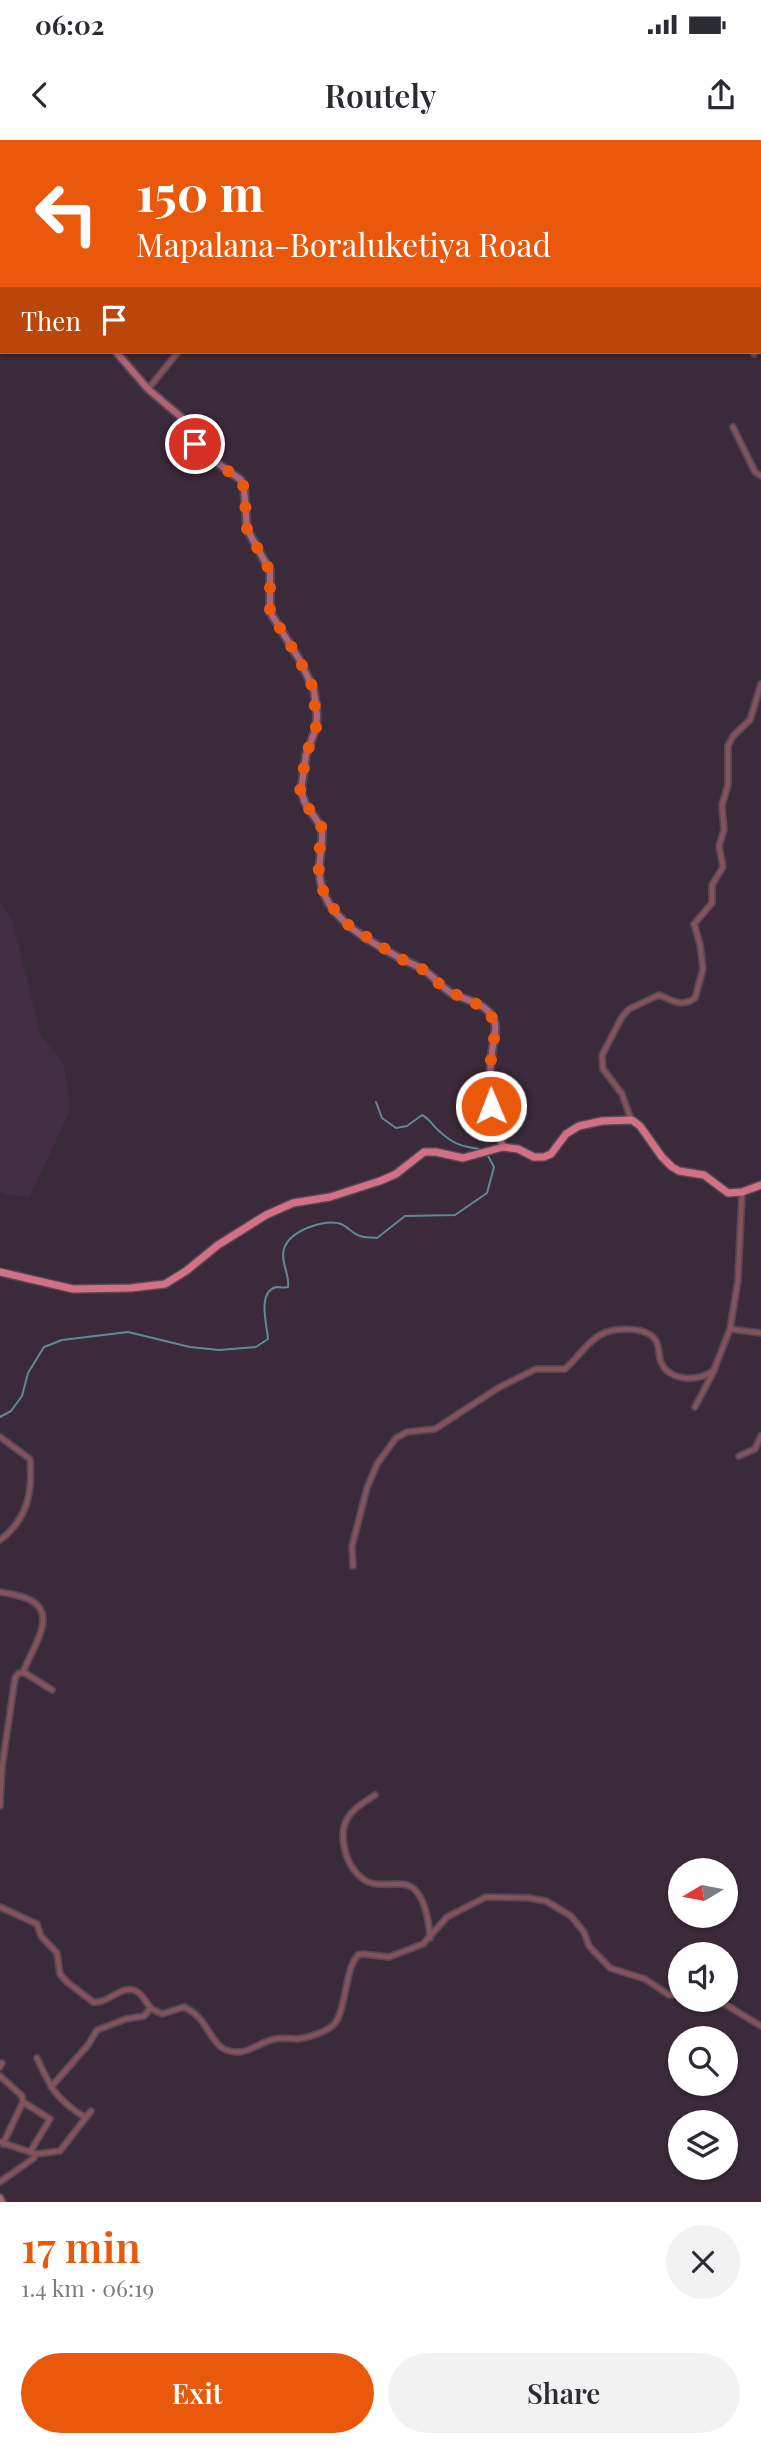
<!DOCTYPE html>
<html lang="en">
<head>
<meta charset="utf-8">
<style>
  :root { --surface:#fff; --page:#f2f2f3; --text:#2b2b33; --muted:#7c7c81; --accent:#ea580c }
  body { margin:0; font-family:"Playfair Display",serif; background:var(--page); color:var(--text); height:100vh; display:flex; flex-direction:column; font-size:26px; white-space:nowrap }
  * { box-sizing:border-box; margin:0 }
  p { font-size:23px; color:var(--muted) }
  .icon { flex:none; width:38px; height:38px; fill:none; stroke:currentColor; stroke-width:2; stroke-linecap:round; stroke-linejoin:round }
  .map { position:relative; height:2062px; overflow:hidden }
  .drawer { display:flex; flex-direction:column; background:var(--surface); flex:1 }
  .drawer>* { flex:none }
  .banner { position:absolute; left:0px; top:0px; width:761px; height:214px; box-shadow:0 2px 5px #0004; background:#ea580c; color:#fff; overflow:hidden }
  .needle { width:46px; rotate:260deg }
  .buttons { position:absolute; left:668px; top:1718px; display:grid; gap:14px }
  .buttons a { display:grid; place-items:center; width:70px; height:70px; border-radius:50%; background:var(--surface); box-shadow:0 2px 5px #0004; font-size:35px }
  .pin { position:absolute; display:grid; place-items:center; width:60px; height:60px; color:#fff; margin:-30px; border:4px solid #fff; border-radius:50%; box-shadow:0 2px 7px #0007 }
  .me { position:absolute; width:77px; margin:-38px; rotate:359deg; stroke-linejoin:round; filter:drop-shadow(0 0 5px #0008) }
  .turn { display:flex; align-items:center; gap:24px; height:147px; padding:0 21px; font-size:32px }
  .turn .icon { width:91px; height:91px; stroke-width:2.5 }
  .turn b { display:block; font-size:49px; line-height:60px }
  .then { display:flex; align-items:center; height:66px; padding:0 21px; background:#0003; gap:14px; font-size:26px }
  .round { display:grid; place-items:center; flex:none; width:74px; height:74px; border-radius:37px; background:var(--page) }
  .overview { display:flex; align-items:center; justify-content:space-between; height:119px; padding:0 21px }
  h1 { font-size:42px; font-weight:600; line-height:52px; color:var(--accent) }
  .button { display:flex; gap:14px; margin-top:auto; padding:14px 21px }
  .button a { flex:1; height:80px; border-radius:42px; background:var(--accent); color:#fff; font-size:28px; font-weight:600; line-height:80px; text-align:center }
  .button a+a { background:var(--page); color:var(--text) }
  .status { display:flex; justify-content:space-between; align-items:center; height:49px; padding:0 35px; background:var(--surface); direction:ltr }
  .status svg { height:19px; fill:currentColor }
  header { display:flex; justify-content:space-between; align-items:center; height:91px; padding:0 21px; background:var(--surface); font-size:32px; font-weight:600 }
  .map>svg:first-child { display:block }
  .built { fill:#442e43 }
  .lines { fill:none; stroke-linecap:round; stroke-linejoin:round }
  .stream { stroke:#5c8b95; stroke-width:2 }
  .minor-casing { stroke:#574755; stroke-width:8 }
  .secondary-casing { stroke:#574755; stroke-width:10 }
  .primary-casing { stroke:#574755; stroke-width:10 }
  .minor { stroke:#83525b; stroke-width:4.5 }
  .secondary { stroke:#b16373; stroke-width:6 }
  .primary { stroke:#d37085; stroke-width:7 }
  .route { stroke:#ea580c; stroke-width:12; stroke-dasharray:0 21.6 }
</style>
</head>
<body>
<div class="status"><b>06:02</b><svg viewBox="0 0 49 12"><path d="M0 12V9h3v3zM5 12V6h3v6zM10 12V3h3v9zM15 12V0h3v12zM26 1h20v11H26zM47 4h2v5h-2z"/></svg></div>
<header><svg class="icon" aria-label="back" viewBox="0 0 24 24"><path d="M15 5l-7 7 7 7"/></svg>Routely<svg class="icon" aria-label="share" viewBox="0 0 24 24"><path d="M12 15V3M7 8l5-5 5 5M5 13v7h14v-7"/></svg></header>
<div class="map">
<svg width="761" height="2062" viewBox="0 0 761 2062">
  <rect width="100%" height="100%" fill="#3b2a39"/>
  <path class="built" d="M0,762L13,781L41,896L63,922L71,968L30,1056L6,1055L0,1050Z"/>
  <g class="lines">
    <path class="stream" d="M376,962L382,978L396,988L407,986L422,975C430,979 432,985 438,990C453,1004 460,1006 479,1009
      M0,1277L11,1271L22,1256L28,1233L44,1207L62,1200L128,1192L190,1207L219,1210L256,1207L268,1199C267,1185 257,1152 276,1147C280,1147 284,1148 288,1147C290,1134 280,1122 284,1109C289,1091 325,1078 341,1084C348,1087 353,1094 360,1096C365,1098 372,1097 377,1098L405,1076L455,1075L487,1053L494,1027L487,1014"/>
    <defs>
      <path id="minor" d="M136,2L137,0
        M369,2V0
        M543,2L546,0
        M760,199L761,196
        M754,214L755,212
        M148,249L178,212
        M733,287L755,332L761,336
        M631,979L622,954L603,929L602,915L622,877L629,869L659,855C672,860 681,868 695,858L703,829L700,804L694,784L712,763V745L723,727L719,706L724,690L722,665L728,645V606L733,596L750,580L761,544
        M730,1189L761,1193
        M695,1267L714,1231
        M0,1297L30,1319C33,1352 27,1380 0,1400
        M739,1316L755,1309L761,1296
        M353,1426L352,1406L367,1348L377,1324L396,1298L407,1292L435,1289L498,1248L536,1229H565C577,1219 586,1203 600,1195C614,1187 648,1186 656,1201C660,1207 658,1216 661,1222C669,1242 700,1242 714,1230L730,1189L738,1140L742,1052
        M0,1452C9,1454 20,1455 28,1459C61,1473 30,1511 23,1533
        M375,1655C365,1662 353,1668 347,1679C336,1699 349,1736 371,1743C383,1747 403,1740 413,1748C426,1759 429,1783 430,1798
        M0,1666L2,1627L15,1538L19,1533H25L52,1550
        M0,1767L37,1784L41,1796L57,1813L60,1834L67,1842L93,1862C109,1864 121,1844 136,1851C144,1855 146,1864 152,1869C155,1871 159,1872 162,1874L184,1867C208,1878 209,1901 224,1909C244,1919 258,1902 275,1899C283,1897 290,1899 297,1899C308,1898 330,1891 336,1882C347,1864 345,1829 358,1815L363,1814L389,1817L423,1804L447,1777L486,1757L529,1758L546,1761L571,1776L584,1792L589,1806L610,1828L645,1839L669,1855L681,1854
        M718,1860L761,1886
        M37,1918C51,1949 57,1960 86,1978
        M0,1927L2,1923
        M0,1936L22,1956L23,1962L3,2004
        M51,1947L88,1905L97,1890L126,1879L144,1876L151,1868
        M23,1962L50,1979L30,2012
        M0,2002L36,2014L60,2011L91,1971
        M0,2042L34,2018L36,2014"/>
      <path id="secondary" d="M0,201H2
        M116,212L148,249L181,277L199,310L241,340L244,348L247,389L270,431V472L299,519L314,550L317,575L316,588L306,615L301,651L305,663L322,688C324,713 313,728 325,756C337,784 373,803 398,817C406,822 415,824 422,829C433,835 440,846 451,853C465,860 483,862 492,876C499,886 493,901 492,913C487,948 491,974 503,1007
        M0,2058L2,2062"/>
      <path id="primary" d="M0,1132L73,1149L131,1148L165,1144L186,1131L218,1105L266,1075L293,1063L330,1057L380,1041L396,1034L424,1012H436L463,1018L503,1007L518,1009L534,1017H544L551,1014L566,994L579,986L602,981L632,980L640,986L662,1017L672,1027L679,1031L704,1035L728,1053L742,1052L761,1045"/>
    </defs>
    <use href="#minor" class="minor-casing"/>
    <use href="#secondary" class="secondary-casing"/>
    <use href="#primary" class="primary-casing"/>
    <use href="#minor" class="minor"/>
    <use href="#secondary" class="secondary"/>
    <use href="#primary" class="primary"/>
  </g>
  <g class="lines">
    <path class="route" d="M195,304L208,317L241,340L244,348L247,389L270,431V472L299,519L314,550L316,588L306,615L300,651L305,663L322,688L318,723L320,740L325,757L344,782L399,818L422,829L449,852L469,859L491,874L495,892L490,927L491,966"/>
  </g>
</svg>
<div class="buttons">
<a><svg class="needle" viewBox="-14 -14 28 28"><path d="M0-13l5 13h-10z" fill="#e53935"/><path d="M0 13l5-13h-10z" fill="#7c7c81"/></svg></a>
<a><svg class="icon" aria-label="sound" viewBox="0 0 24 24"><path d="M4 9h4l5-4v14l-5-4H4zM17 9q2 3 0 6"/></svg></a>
<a><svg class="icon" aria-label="search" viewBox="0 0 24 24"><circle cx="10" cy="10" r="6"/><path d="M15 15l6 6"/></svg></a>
<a><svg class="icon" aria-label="layers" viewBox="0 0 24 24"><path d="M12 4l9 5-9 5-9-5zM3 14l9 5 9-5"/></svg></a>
</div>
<div class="pin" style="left:195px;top:304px;background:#d93025"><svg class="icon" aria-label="arrive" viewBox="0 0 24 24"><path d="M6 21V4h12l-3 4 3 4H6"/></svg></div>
<svg class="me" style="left:491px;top:966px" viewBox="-20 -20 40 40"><circle r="17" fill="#ea580c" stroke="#fff" stroke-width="3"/><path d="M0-11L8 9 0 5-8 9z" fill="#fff"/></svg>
<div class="banner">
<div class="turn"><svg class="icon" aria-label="left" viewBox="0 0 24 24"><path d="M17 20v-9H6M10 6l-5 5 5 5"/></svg><div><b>150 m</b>Mapalana-Boraluketiya Road</div></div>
<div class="then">Then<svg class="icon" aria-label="arrive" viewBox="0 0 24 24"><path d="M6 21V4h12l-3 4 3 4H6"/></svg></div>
</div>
</div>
<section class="drawer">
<div class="overview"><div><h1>17 min</h1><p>1.4 km · 06:19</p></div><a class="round"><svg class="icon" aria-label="close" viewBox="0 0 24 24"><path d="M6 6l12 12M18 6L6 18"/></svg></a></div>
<div class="button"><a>Exit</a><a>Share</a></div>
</section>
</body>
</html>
